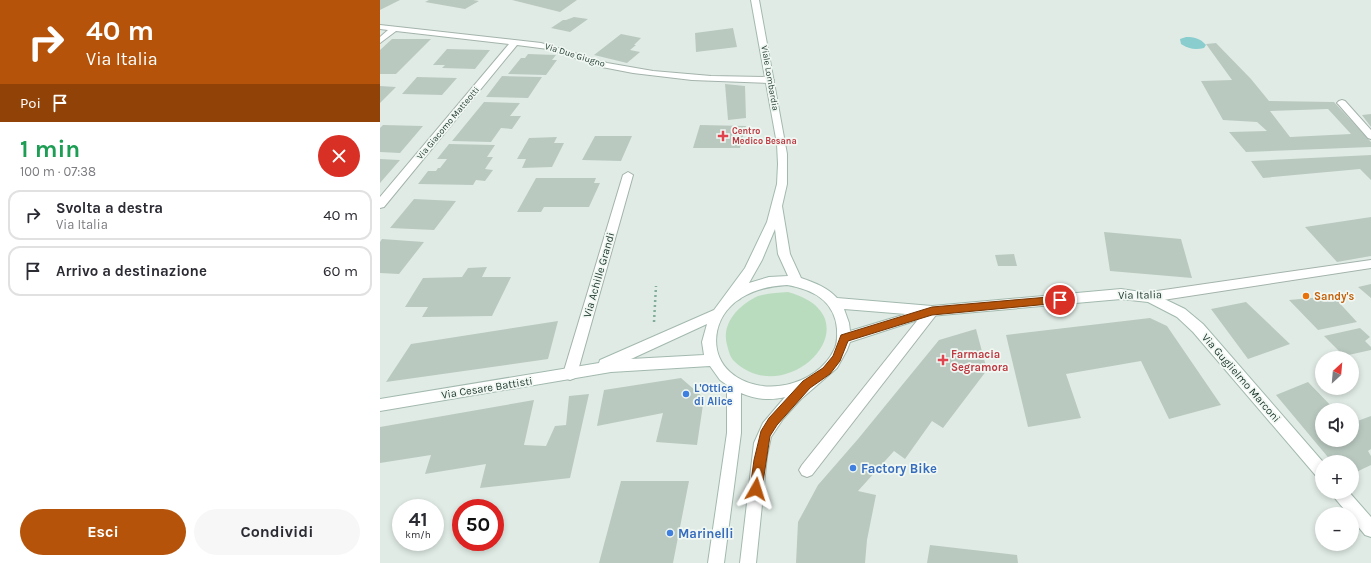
<!DOCTYPE html>
<html lang="it">
<head>
<meta charset="utf-8">
<style>
  :root { --surface:#fff; --page:#f7f7f7; --text:#2b2b33; --muted:#7c7c81; --line:#e1e1e2; --accent:#b45309 }
  body { margin:0; font-family:Karla,sans-serif; background:var(--page); color:var(--text); height:100vh; display:flex; flex-direction:column; font-size:15px; white-space:nowrap }
  * { box-sizing:border-box; margin:0 }
  p { font-size:13px; color:var(--muted) }
  .icon { flex:none; width:22px; height:22px; fill:none; stroke:currentColor; stroke-width:2; stroke-linecap:round; stroke-linejoin:round }
  .map { position:relative; flex:1; overflow:hidden }
  .drawer { display:flex; flex-direction:column; background:var(--surface); width:380px }
  .drawer>* { flex:none }
  .top-card { background:#b45309; color:#fff; overflow:hidden }
  .needle { width:26px; rotate:26deg }
  .fabs { position:absolute; left:935px; top:351px; display:grid; gap:8px }
  .fabs a { display:grid; place-items:center; width:44px; height:44px; border-radius:50%; background:var(--surface); box-shadow:0 2px 6px #0003; font-size:20px }
  .speed { position:absolute; left:12px; top:499px; display:flex; gap:8px; font-size:20px; font-weight:700; text-align:center }
  .speed>* { display:grid; place-content:center; width:52px; height:52px; border-radius:50%; background:var(--surface); box-shadow:0 2px 6px #0003; line-height:1 }
  .speed small { font-size:10px; font-weight:400 }
  .speed .limit { border:6px solid #d22; background:#fff; color:#111 }
  .pin { position:absolute; display:grid; place-items:center; width:34px; height:34px; color:#fff; margin:-17px; border:2px solid #fff; border-radius:50%; box-shadow:0 1px 4px #0007 }
  .me { position:absolute; width:44px; margin:-22px; rotate:6deg; stroke-linejoin:round; filter:drop-shadow(0 0 3px #0008) }
  .turn { display:flex; align-items:center; gap:14px; height:84px; padding:0 20px; font-size:18px }
  .turn .icon { width:52px; height:52px; stroke-width:2.5 }
  .turn b { display:block; font-size:28px; line-height:34px }
  .then { display:flex; align-items:center; height:38px; padding:0 20px; background:#0003; gap:8px; font-size:15px }
  .round { display:grid; place-items:center; flex:none; width:42px; height:42px; border-radius:21px; background:var(--page) }
  .summary { display:flex; align-items:center; justify-content:space-between; height:68px; padding:0 20px }
  h1 { font-size:24px; font-weight:700; line-height:30px; color:#1e9e55 }
  .button { display:flex; gap:8px; margin-top:auto; padding:8px 20px }
  .button a { flex:1; height:46px; border-radius:24px; background:var(--accent); color:#fff; font-size:16px; font-weight:700; line-height:46px; text-align:center }
  .button a+a { background:var(--page); color:var(--text) }
  ul { padding:0; list-style:none }
  li { display:flex; align-items:center; gap:12px; height:50px; margin:0 8px 6px; padding:0 12px; border:2px solid var(--line); border-radius:12px }
  li div { flex:1 }
  li b { display:block; font-size:15px }
  li em { font-style:normal }
  main { display:flex; flex:1; min-height:0 }
  .map>svg:first-child { display:block }
  .green { fill:#badcbe }
  .water { fill:#89cdcf }
  .building { fill:#b9c9c0; fill-rule:evenodd }
  .lines { fill:none; stroke-linecap:round; stroke-linejoin:round }
  .lane-casing { stroke:#a3b3ab; stroke-width:2 }
  .street-casing { stroke:#a3b3ab; stroke-width:2 }
  .secondary-casing { stroke:#a2b9ae; stroke-width:2 }
  .path { stroke:#81ae9a; stroke-width:2.5; stroke-dasharray:2 3; stroke-linecap:butt }
  .lane { fill:#fff; fill-rule:evenodd }
  .street { fill:#fff; fill-rule:evenodd }
  .secondary { fill:#fff; fill-rule:evenodd }
  .route { fill:#b45309; stroke:#753606 }
  .health-dot { fill:#e0444e; stroke:#f1f8f3; stroke-width:1.5 }
  .food-dot { fill:#e8710a; stroke:#f1f8f3; stroke-width:1.5 }
  .shop-dot { fill:#3f7fe0; stroke:#f1f8f3; stroke-width:1.5 }
  .labels { text-anchor:middle; dominant-baseline:central; stroke-width:3.5; stroke-linejoin:round; paint-order:stroke }
  .far-street-label { font-size:9px; fill:#213b31; stroke:#f1f8f3 }
  .far-health-label { font-size:9px; font-weight:bold; fill:#be3a42; stroke:#f1f8f3; text-anchor:start }
  .street-label { font-size:11px; fill:#213b31; stroke:#f1f8f3 }
  .food-label { font-size:11px; font-weight:bold; fill:#c56008; stroke:#f1f8f3; text-anchor:start }
  .health-label { font-size:11px; font-weight:bold; fill:#be3a42; stroke:#f1f8f3; text-anchor:start }
  .shop-label { font-size:11px; font-weight:bold; fill:#366cbe; stroke:#f1f8f3; text-anchor:start }
  .near-shop-label { font-size:13px; font-weight:bold; fill:#366cbe; stroke:#f1f8f3; text-anchor:start }
</style>
</head>
<body>
<main>
<section class="drawer">
<div class="top-card">
<div class="turn"><svg class="icon" aria-label="right" viewBox="0 0 24 24"><path d="M7 20v-9h11M14 6l5 5-5 5"/></svg><div><b>40 m</b>Via Italia</div></div>
<div class="then">Poi<svg class="icon" aria-label="arrive" viewBox="0 0 24 24"><path d="M6 21V4h12l-3 4 3 4H6"/></svg></div>
</div>
<div class="summary"><div><h1>1 min</h1><p>100 m · 07:38</p></div><a class="round" style="background:#d93025;color:#fff"><svg class="icon" aria-label="close" viewBox="0 0 24 24"><path d="M6 6l12 12M18 6L6 18"/></svg></a></div>
<ul>
<li><svg class="icon" aria-label="right" viewBox="0 0 24 24"><path d="M7 20v-9h11M14 6l5 5-5 5"/></svg><div><b>Svolta a destra</b><p>Via Italia</p></div><em>40 m</em></li>
<li><svg class="icon" aria-label="arrive" viewBox="0 0 24 24"><path d="M6 21V4h12l-3 4 3 4H6"/></svg><div><b>Arrivo a destinazione</b></div><em>60 m</em></li>
</ul>
<div class="button"><a>Esci</a><a>Condividi</a></div>
</section>
<div class="map">
<svg width="991" height="563" viewBox="0 0 991 563">
  <rect width="100%" height="100%" fill="#e0ebe5"/>
  <path class="green" d="M408,292C499,317 408,413 354,361C350,357 349,352 347,345C341,323 359,305 378,296C388,293 398,293 408,292Z"/>
  <path class="water" d="M806,37C814,37 820,38 826,45L824,48C815,50 809,49 801,44L800,39Z"/>
  <path class="building" d="M0,0H20L0,10Z
    M49,0H93L99,1L85,9L45,2Z
    M132,0H197L180,12Z
    M194,17L208,19L190,32L171,28L183,20H186Z
    M353,28L357,47L316,52L315,33Z
    M241,34L261,38L254,45H256L250,50L260,52L247,63L214,55Z
    M12,39H51L16,74H0V50Z
    M836,43L871,79L889,101L954,102L991,142V147L866,152L849,132L887,131L877,122L843,120L821,81L852,80L826,44ZM948,109L971,134L910,137L890,111Z
    M67,49L110,50L95,69L62,68L65,65H53Z
    M148,54L176,55L172,60H177L166,75L128,74L141,58H145Z
    M122,76L162,77L148,98L106,97Z
    M37,77L77,78L62,95L22,94Z
    M345,84L365,86L366,118L348,120Z
    M0,86L16,87L0,103Z
    M104,102L140,103L130,116H141L132,129L121,128L111,142L72,141Z
    M991,114V127L982,115Z
    M3,125L43,126L20,153L0,152V128Z
    M320,125L366,126L360,148H313Z
    M215,136H252L241,161L202,160Z
    M177,137L174,143H184L172,167L142,168L146,159H137L149,138Z
    M69,144L115,145L107,157H113L105,169L113,170L105,181L96,180L93,185L38,184L48,171H56L58,168H60L67,159H57Z
    M991,155V180L980,169L883,178L871,161Z
    M0,159L20,160L0,183Z
    M156,178H216L214,183H220L209,207H164L161,212H137Z
    M34,199L76,201L54,230L10,228Z
    M991,217V256L957,262L925,227Z
    M724,232L801,239L812,278L730,271Z
    M2,239L44,242L19,274L0,273V242Z
    M634,254L637,266H618L615,255Z
    M107,267L102,277H131L112,316L42,317L48,307H25L43,278L82,277L88,268Z
    M991,284V298L978,287Z
    M953,296L977,322L938,330L909,300Z
    M866,302L910,344L868,359L831,309Z
    M770,318L787,326L841,405L789,419L761,361L686,374L701,418L648,427L626,335Z
    M178,321L168,359L6,382L31,344Z
    M980,328L990,337L985,341L991,347V350L964,356L944,336Z
    M596,329L607,370L563,428L552,421L525,459L514,451L478,491L496,495L487,540L485,563H416L418,522L438,485L478,439L559,340Z
    M301,378L324,398L317,445L276,442L283,413L217,426L224,390Z
    M928,382L955,410H942V440H972V423L991,416V449L988,451L991,456V465L972,474V462H952L896,395Z
    M209,394L190,478L100,488L106,464L45,474L51,455L0,463V427L154,400L144,445L166,446L175,426L186,425L189,396Z
    M241,481H309L293,563H219Z
    M550,545L637,555L638,563H547Z"/>
  <g class="lines">
    <defs>
      <path id="lane" d="M552,306L556,307L558,311L556,315L432,475L427,477L422,475L419,470L422,465L548,307Z"/>
      <path id="street" d="M0,25L161,43L227,63L273,71L331,76L390,77L394,80L390,83L312,80L253,73L222,67L168,49L137,45L4,207L0,208V197L129,44L16,31L0,43V37L8,30L0,29Z
        M962,100L965,101L991,130V139L988,138L959,105L957,103L959,101Z
        M248,172L253,175L197,374L195,378L190,380L185,378L183,374L243,175Z
        M991,260V268L770,302L766,300L764,297L766,294L770,292Z"/>
      <path id="secondary" d="M371,0H379L407,154V184L402,206L410,254L421,278C435,283 447,287 457,298L552,306L741,289L774,294L805,309L823,324L943,462H942V479L937,477L813,332L797,317L768,302L741,299L550,316L470,342L467,350L457,368L421,399L403,419L391,437L387,456L376,563H360L374,443L383,423L405,397C390,401 375,399 361,393V433L344,563H328L347,433V385L340,380L330,366L231,372L0,411V399L219,363L220,360L334,310L365,268L387,222L397,184L398,164L397,144ZM395,229L398,254L408,276L389,277L369,283L382,260ZM407,285C432,289 455,301 457,329C457,336 458,343 454,350C437,386 380,399 350,372C329,353 333,321 354,303C356,301 359,300 361,298C376,289 390,286 407,285ZM464,309L526,314L470,331L469,323ZM327,324L322,342L324,355L251,359Z
        M951,492H969L991,517V537L985,535L972,519V514H968L954,497Z"/>
    </defs>
    <use href="#lane" class="lane-casing"/>
    <use href="#street" class="street-casing"/>
    <use href="#secondary" class="secondary-casing"/>
    <path class="path" d="M274,322L276,286"/>
    <use href="#lane" class="lane"/>
    <use href="#street" class="street"/>
    <use href="#secondary" class="secondary"/>
  </g>
  <path class="route" d="M680,296L683,297L684,300L683,302L680,303L552,315L468,341L460,361L450,374L430,388L397,425L390,436L382,489L380,493L376,495L372,493L370,489L374,460L381,431L389,418L423,381L443,368L453,356L461,335L552,307Z"/>
  <g class="health-dot">
    <path d="M341 130h4v4h4v4h-4v4h-4v-4h-4v-4h4z"/>
    <path d="M561 354h4v4h4v4h-4v4h-4v-4h-4v-4h4z"/>
  </g>
  <circle class="food-dot" cx="926" cy="296" r="4"/>
  <g class="shop-dot">
    <circle cx="306" cy="394" r="4"/>
    <circle cx="473" cy="468" r="4"/>
    <circle cx="290" cy="533" r="4"/>
  </g>
  <g class="labels">
    <g class="far-street-label">
      <text transform="translate(195 55) rotate(17)">Via Due Giugno</text>
      <text transform="translate(390 78) rotate(80)">Viale Lombardia</text>
      <text transform="translate(68 123) rotate(-50)">Via Giacomo Matteotti</text>
    </g>
    <g class="far-health-label">
      <text x="352" y="131">Centro<tspan x="352" dy="10">Medico Besana</tspan></text>
    </g>
    <g class="street-label">
      <text transform="translate(219 275) rotate(-74)">Via Achille Grandi</text>
      <text transform="translate(760 295) rotate(-1)">Via Italia</text>
      <text transform="translate(861 378) rotate(49)">Via Guglielmo Marconi</text>
      <text transform="translate(107 388) rotate(-9)">Via Cesare Battisti</text>
    </g>
    <g class="food-label">
      <text x="934" y="296">Sandy's</text>
    </g>
    <g class="health-label">
      <text x="571" y="354">Farmacia<tspan x="571" dy="13">Segramora</tspan></text>
    </g>
    <g class="shop-label">
      <text x="314" y="388">L'Ottica<tspan x="314" dy="13">di Alice</tspan></text>
    </g>
    <g class="near-shop-label">
      <text x="481" y="468">Factory Bike</text>
      <text x="298" y="533">Marinelli</text>
    </g>
  </g>
</svg>
<div class="fabs">
<a><svg class="needle" viewBox="-14 -14 28 28"><path d="M0-13l5 13h-10z" fill="#e53935"/><path d="M0 13l5-13h-10z" fill="#7c7c81"/></svg></a>
<a><svg class="icon" aria-label="sound" viewBox="0 0 24 24"><path d="M4 9h4l5-4v14l-5-4H4zM17 9q2 3 0 6"/></svg></a>
<a>+</a>
<a>−</a>
</div>
<div class="speed"><div>41<small>km/h</small></div><div class="limit">50</div></div>
<div class="pin" style="left:680px;top:300px;background:#d93025"><svg class="icon" aria-label="arrive" viewBox="0 0 24 24"><path d="M6 21V4h12l-3 4 3 4H6"/></svg></div>
<svg class="me" style="left:376px;top:489px" viewBox="-20 -20 40 40"><path d="M0-17L14 15 0 8-14 15z" fill="#b45309" stroke="#fff" stroke-width="4"/></svg>
</div>
</main>
</body>
</html>
